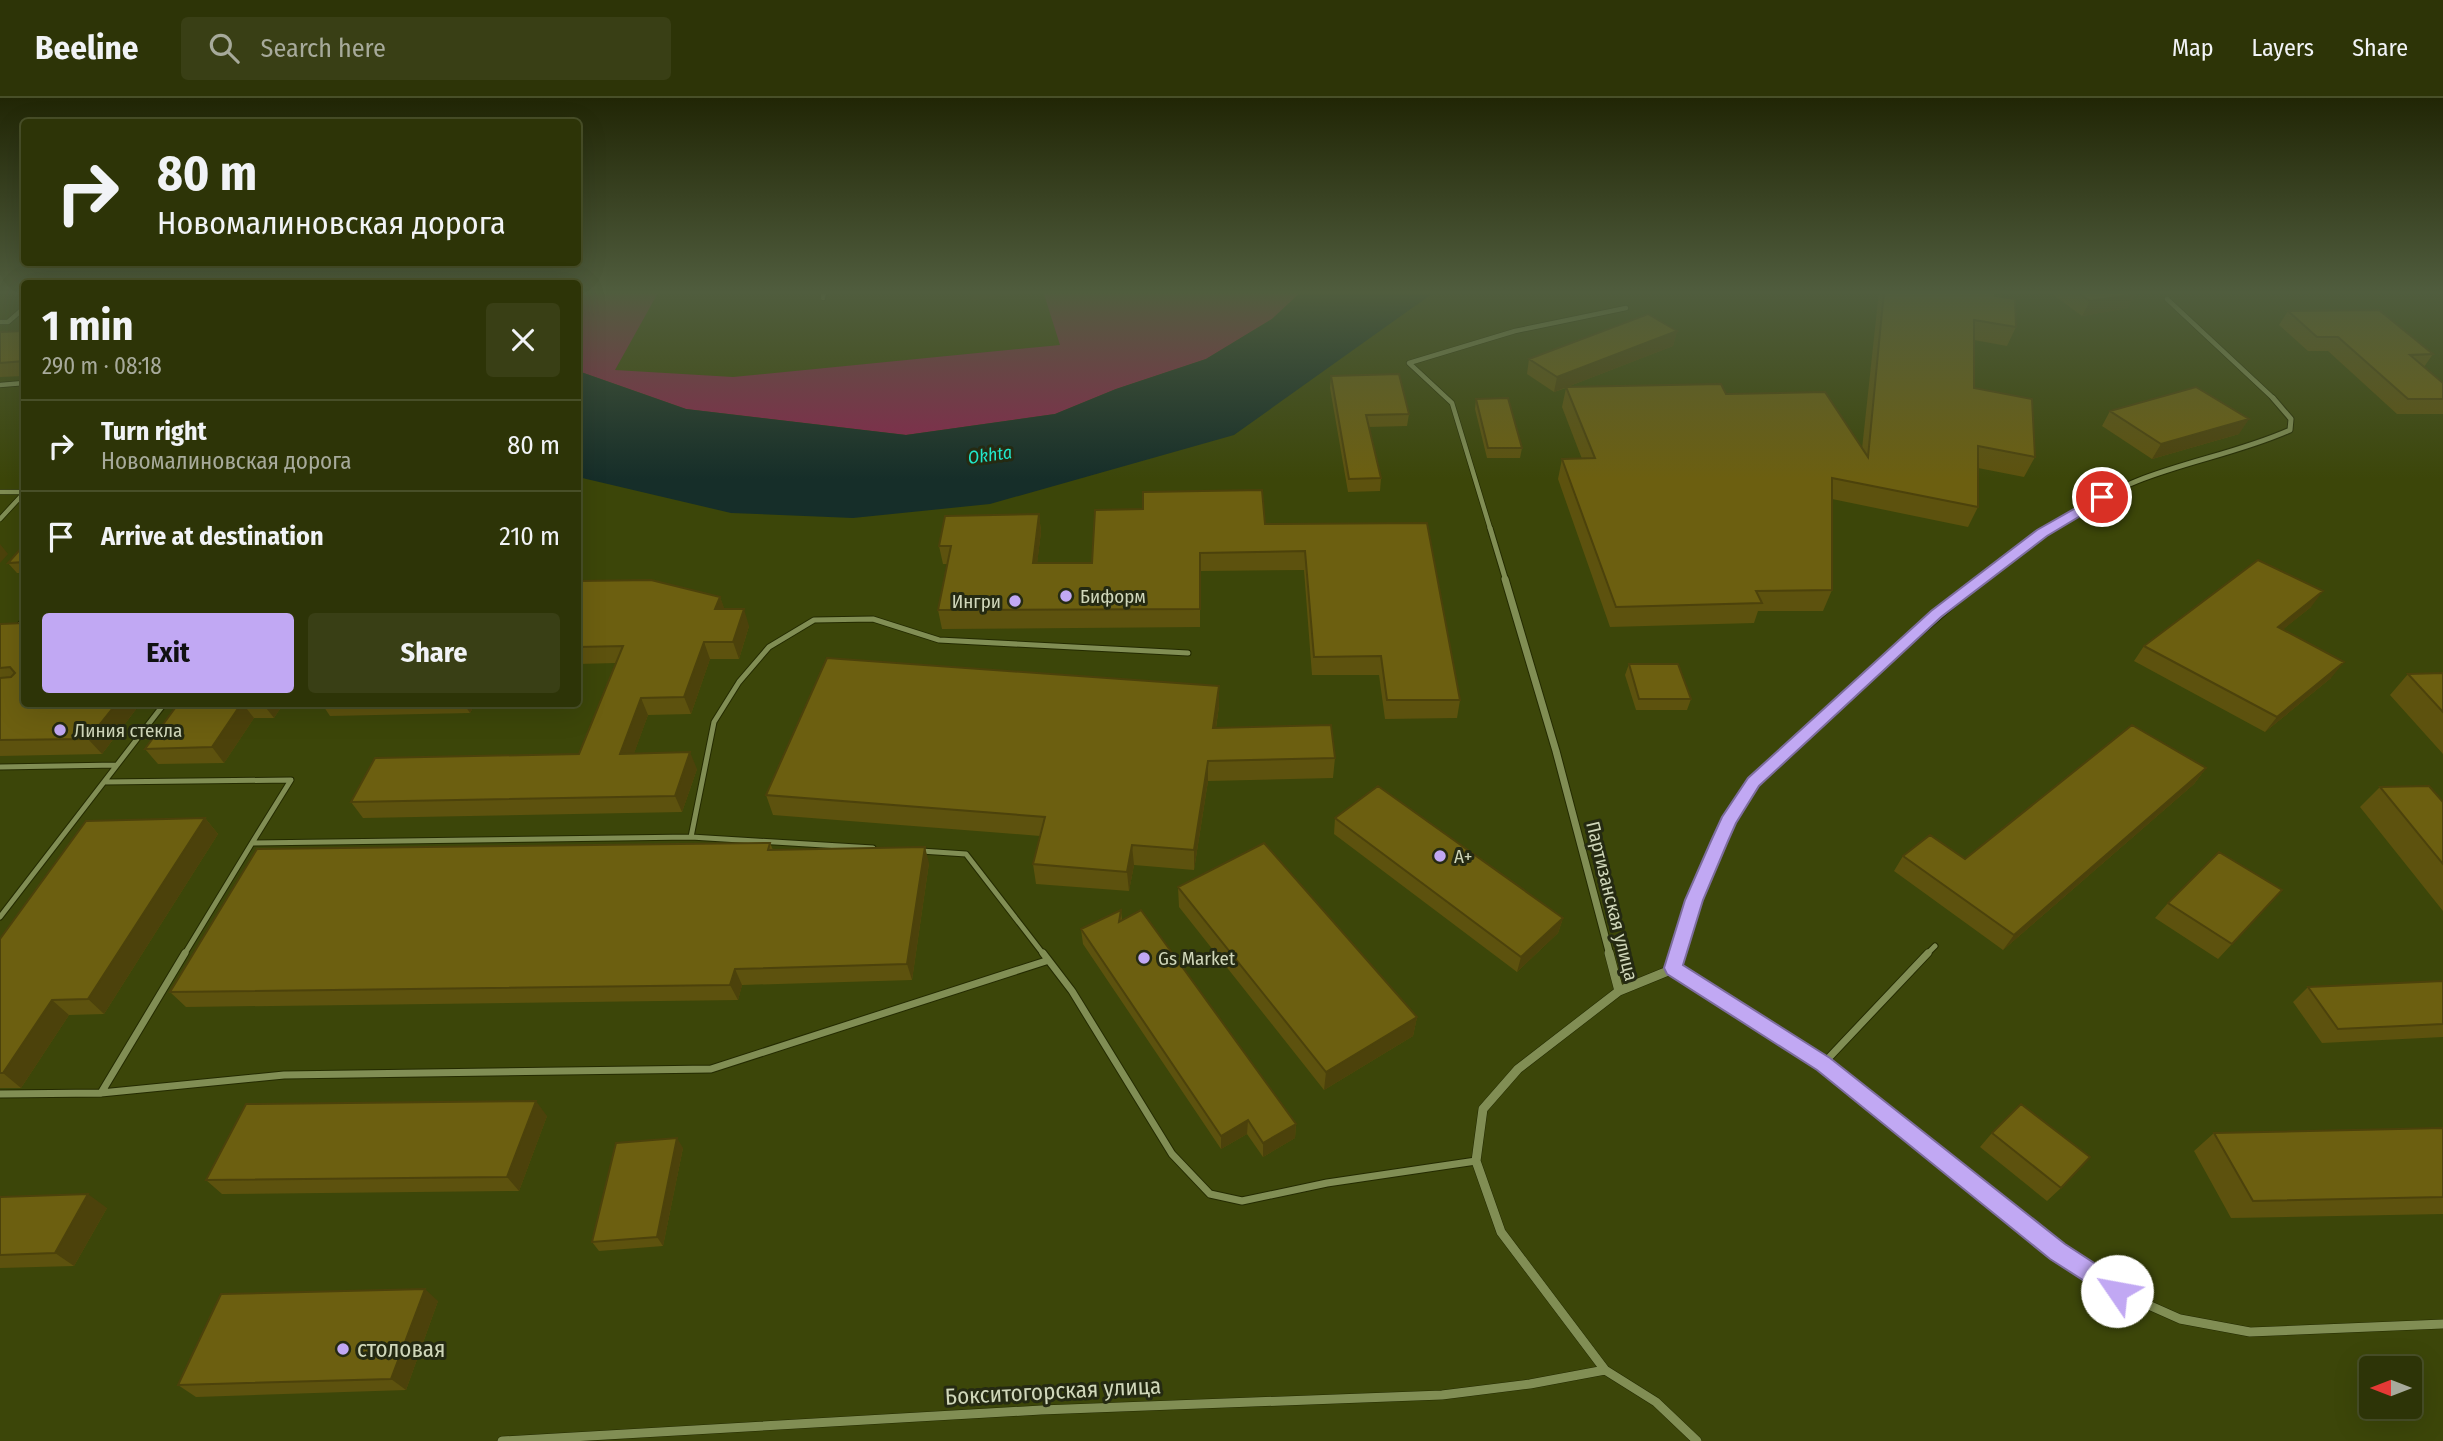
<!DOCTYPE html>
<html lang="en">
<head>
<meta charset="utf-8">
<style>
  :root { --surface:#2d3407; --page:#393f15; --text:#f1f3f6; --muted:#a7aa9b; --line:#484f28; --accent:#c1a8f3 }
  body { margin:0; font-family:"Fira Sans Condensed",sans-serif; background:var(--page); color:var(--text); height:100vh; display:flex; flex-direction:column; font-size:26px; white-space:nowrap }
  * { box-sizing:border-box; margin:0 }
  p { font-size:23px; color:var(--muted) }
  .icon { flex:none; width:38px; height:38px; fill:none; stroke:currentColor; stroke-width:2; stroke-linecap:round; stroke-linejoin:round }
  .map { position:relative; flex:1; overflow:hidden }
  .sheet { position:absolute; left:21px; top:182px; width:560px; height:427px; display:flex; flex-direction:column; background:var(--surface); border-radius:7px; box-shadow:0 7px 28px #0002,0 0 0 2px var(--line) }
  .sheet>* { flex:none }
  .top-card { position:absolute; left:21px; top:21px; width:560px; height:147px; border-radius:7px; box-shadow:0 7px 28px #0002,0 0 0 2px var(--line); background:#2d3407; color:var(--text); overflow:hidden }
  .needle { width:46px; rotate:270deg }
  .controls { position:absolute; left:2359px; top:1258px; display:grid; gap:14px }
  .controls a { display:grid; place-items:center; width:63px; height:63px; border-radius:7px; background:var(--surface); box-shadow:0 7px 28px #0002,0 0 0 2px var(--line); font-size:35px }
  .pin { position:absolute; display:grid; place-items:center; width:60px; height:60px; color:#fff; margin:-30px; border:4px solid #fff; border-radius:50%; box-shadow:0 2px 7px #0007 }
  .me { position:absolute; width:77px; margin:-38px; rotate:303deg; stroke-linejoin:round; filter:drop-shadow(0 0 5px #0008) }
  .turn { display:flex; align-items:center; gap:24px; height:147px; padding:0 21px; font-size:32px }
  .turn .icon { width:91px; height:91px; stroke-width:2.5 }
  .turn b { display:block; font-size:49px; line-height:60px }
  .round { display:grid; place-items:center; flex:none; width:74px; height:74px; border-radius:7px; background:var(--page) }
  .summary { display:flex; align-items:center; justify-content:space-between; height:119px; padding:0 21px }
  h1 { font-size:42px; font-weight:700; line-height:52px }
  .cta { display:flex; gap:14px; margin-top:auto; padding:14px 21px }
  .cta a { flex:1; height:80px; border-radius:7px; background:var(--accent); color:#111; font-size:28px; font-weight:700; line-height:80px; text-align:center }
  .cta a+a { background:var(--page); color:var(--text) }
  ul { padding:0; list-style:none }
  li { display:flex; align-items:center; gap:21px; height:91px; padding:0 21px; border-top:2px solid var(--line) }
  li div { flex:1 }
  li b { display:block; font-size:26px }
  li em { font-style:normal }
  header { display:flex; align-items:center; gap:42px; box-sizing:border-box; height:98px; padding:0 35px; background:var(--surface); border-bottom:2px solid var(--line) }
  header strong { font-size:33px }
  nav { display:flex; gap:38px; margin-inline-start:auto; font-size:24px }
  .search { width:490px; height:63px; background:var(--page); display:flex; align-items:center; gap:18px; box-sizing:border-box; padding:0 24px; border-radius:7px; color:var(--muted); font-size:26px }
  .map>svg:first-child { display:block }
  .green { fill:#89244f }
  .water { fill:#162e29 }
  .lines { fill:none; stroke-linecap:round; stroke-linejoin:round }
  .lane-far2-casing { stroke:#242b00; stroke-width:6 }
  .lane-far1-casing { stroke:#242b00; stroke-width:7 }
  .lane-casing { stroke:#242b00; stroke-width:9 }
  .street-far2-casing { stroke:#242b00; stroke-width:7 }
  .street-far1-casing { stroke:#242b00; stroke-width:9 }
  .street-casing { stroke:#242b00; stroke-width:10 }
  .lane-far2 { stroke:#818e54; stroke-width:4.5 }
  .lane-far1 { stroke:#818e54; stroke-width:5 }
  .lane { stroke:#818e54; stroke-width:7 }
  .street-far2 { stroke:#818e54; stroke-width:5 }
  .street-far1 { stroke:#818e54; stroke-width:7 }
  .street { stroke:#818e54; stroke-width:9 }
  .wall { fill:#5d520e }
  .shaded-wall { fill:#4c420b }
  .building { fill:#6c5f10; stroke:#4c420b; stroke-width:2 }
  .route { fill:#c1a8f3; stroke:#7d6d9e; stroke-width:2 }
  .poi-dot { fill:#c1a8f3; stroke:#252a12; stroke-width:2.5 }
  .labels { text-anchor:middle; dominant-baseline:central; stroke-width:6; stroke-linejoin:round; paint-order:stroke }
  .far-water-label { font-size:18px; font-style:italic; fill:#20e8cb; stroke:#252a12 }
  .poi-label { font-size:19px; fill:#d0d7ba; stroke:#252a12; text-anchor:start }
  .street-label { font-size:19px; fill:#d0d7ba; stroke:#252a12 }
  .near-poi-label { font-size:23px; fill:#d0d7ba; stroke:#252a12; text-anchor:start }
  .near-street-label { font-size:23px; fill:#d0d7ba; stroke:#252a12 }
</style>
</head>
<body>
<header>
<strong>Beeline</strong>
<div class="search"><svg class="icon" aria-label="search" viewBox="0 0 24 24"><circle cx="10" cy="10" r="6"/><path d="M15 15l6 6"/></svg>Search here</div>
<nav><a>Map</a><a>Layers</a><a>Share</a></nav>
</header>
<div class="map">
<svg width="2443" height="1343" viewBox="0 0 2443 1343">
  <rect width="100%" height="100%" fill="#3c4609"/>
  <path class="green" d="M578,193H659L615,272L733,279L1060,247L1044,196L1055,193H1302L1272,221L1206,261L1116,291L1055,316L906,337L686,311L578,273Z"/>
  <path class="water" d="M1302,193H1436L1234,337L990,406L853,420L731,415L578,379V273L686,311L906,337L1055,316L1116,291L1206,261L1272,221Z"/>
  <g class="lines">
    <defs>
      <path id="lane-far2" d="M823,200L824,193
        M2167,201L2273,300
        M0,224H8L24,210
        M0,287L24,285
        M0,394H24
        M0,421L24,395
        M1490,430L1452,305L1409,265L1515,233L1626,210"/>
      <path id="lane-far1" d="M24,522L17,530H24
        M0,669L117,667
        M104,684L291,682L252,745
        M691,739L714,624L739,584L769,549L814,522L873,521L939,542L1188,555
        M921,753L966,756L1044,857
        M0,819L164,606
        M184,857L252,745L691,739L873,750
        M1926,857L1935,848"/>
      <path id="lane" d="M1043,855L1072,893L1172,1056L1210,1096L1242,1103L1327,1085L1476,1063
        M1823,966L1928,855
        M101,995L185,855
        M0,996L101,995L284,977L711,971L1046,863"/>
      <path id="street-far2" d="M1490,430L1506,483
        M1979,483C2027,444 2079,406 2137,383C2187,363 2241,354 2290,332L2291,321L2273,300"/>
      <path id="street-far1" d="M1505,481L1556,653L1610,857
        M1677,857L1715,753L1738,708L1762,675L1801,637L1981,481"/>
      <path id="street" d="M1609,855L1619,893L1518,971L1483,1011L1476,1063L1501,1134L1605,1272L1656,1304L1697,1343
        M1673,871L1678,855
        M1619,893L1673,871L1823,966L2057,1154L2117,1193L2180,1221L2250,1234L2443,1226
        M502,1343L1041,1312L1442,1297L1530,1286L1605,1272"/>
    </defs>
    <use href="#lane-far2" class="lane-far2-casing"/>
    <use href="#lane-far1" class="lane-far1-casing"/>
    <use href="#lane" class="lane-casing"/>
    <use href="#street-far2" class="street-far2-casing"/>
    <use href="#street-far1" class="street-far1-casing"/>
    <use href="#street" class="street-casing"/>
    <use href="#lane-far2" class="lane-far2"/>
    <use href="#lane-far1" class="lane-far1"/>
    <use href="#lane" class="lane"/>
    <use href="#street-far2" class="street-far2"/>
    <use href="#street-far1" class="street-far1"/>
    <use href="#street" class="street"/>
  </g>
  <path class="wall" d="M1879,193H1995V198L2016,229L2007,248L1974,242V290L2035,359L2024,379L1978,370V409L1968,429L1832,401V492L1823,513H1758L1754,525L1610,529L1558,381L1562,361H1582L1562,309L1566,290L1554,294L1527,276L1529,261L1677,233L1673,248L1567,289L1726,296L1862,351Z
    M2048,193H2132L2128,210L2082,218Z
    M2288,213L2433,256L2424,269L2443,285V316H2397L2328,253H2308L2279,227Z
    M24,233V278L0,279V234Z
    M1331,278L1409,316L1407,328L1369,329L1381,380L1380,393L1348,394L1330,290Z
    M1476,301L1522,350L1520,360H1487L1475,311Z
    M2110,313L2239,336L2152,361L2102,328Z
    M1039,416L1041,434L1037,465H1092L1265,426L1427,425L1460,602L1457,620L1385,621L1379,577H1312L1304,472L1200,473V529L942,531L938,512L948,466H943L939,448Z
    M24,447V475H17L8,465Z
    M578,483L720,499L724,511L749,528L739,561H710L691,616L648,617L634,655L697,671L682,714L363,720L351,704L579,656L616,565L578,566Z
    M2311,509L2282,532L2331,580L2265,634L2134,563L2144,548Z
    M0,526L24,606H140L102,656L0,658Z
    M1629,566L1691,601L1687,612H1636L1625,577Z
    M2443,575V656L2390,597L2408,576Z
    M1219,588V608L1216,630L1335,660L1333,680L1208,683L1194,772L1134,767L1129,793L1036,786L1033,766L1040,738L773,717L766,697Z
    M178,606H283L274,620H254L224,665L158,666L145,651Z
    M322,606H475L470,615L330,618Z
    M2206,670L2194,686L2003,852L1894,773L1903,758L1965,761Z
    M2380,689L2443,704V813L2360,709Z
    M205,720L218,736L104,916L69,917L21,990H0V841Z
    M1335,720L1563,820L1558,835L1517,874L1334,736Z
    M770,745L773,752L929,765L912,882L742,887L738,902L186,909L170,894Z
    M1178,789L1417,919L1413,938L1324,992L1179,809Z
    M2282,792L2218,861L2155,820L2168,805Z
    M1121,812L1122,822L1296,1026L1295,1040L1263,1059L1247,1036L1221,1051L1083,846L1081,831Z
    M2443,883V939L2322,945L2293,904L2308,889Z
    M547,1018L519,1093L222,1096L206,1082Z
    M2443,1030V1116L2231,1120L2194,1053L2214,1035Z
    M1992,1035L2061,1090L2047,1103L1980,1049Z
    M683,1050L663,1148L599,1153L592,1144Z
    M0,1099L107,1110L74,1168L0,1170Z
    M438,1203L406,1292L196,1299L178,1287Z"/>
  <path class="shaded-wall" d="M969,193H1015L1016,196L971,203Z
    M2136,196L2128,210L2082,218L2090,203Z
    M1677,233L1673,248L1554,294L1557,279Z
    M2249,321L2239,336L2152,361L2161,346Z
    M1039,416L1041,434L1035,483L1033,465Z
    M0,446L8,456L0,465Z
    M2323,493L2311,509L2266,545L2278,529Z
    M720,499L726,515L715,511Z
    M744,511L749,528L739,561L733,544Z
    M704,544L710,561L691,616L684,599Z
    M2344,564L2331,580L2265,634L2277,619Z
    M1219,588V608L1213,650V630Z
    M641,600L648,617L628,672L620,656Z
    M116,606H140L102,656L88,641Z
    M241,606H243L254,620L224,665L212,649Z
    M263,606H283L274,620Z
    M464,606H475L470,615Z
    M690,654L697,671L682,714L675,698Z
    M1208,663V683L1194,772V752Z
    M2206,670L2194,686L2003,852L2014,837Z
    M205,720L218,736L104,916L88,901Z
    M1132,747L1134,767L1129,793L1127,774Z
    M925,749L929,765L912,882L907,866Z
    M1563,820L1558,835L1517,874L1521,859Z
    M735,871L742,887L738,902L730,887Z
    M52,902L69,917L21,990L3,975Z
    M1417,919L1413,938L1324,992L1326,974Z
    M536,1003L547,1018L519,1093L507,1079Z
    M1248,1022L1247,1036L1221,1051V1038Z
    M1296,1026L1295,1040L1263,1059V1045Z
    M677,1040L683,1050L663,1148L657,1139Z
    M88,1096L107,1110L74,1168L55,1155Z
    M425,1191L438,1203L406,1292L391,1281Z"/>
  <path class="building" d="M1884,193H1995V198L2015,201L2016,229L1974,222V290L2032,301L2035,359L1978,348V409L1832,380V492L1756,493L1762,505L1616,509L1562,361L1595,360L1566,289L1721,286L1726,296L1825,294L1868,359Z
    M2076,193H2132L2136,196L2090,203Z
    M2379,212L2433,256L2410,257L2443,285V301H2408L2338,239H2317L2288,213Z
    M1648,216L1677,233L1557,279L1529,261Z
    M24,233V263L0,265V234Z
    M1399,276L1409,316L1366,317L1381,380L1349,381L1331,278Z
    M2196,289L2249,321L2161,346L2110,313Z
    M1508,300L1522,350H1488L1476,301Z
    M1262,392L1265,426L1427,425L1460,602H1387L1381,558L1314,559L1305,453L1200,455V511L938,512L951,448H939L945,418L1039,416L1033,465H1092L1095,412L1143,411V394Z
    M24,447V464L8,465Z
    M2258,462L2323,493L2278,529L2344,564L2277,619L2144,548Z
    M651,482L720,499L715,511H744L733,544H704L684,599L641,600L620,656L690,654L675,698L351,704L375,660L579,656L623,548L578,549V483Z
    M24,525V606H116L88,641L0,642V580L11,579L15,575L10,569L0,570V526Z
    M827,560L1219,588L1213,630L1331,627L1335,660L1208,663L1194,752L1132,747L1127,774L1033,766L1045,719L766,697Z
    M1629,566H1678L1691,601H1639Z
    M2443,575V614L2408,576Z
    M178,606H241L212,649L145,651Z
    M2132,627L2206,670L2014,837L1903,758L1930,737L1965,761Z
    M1378,688L1563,820L1521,859L1335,720Z
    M2429,688L2443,704V766L2380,689Z
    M205,720L88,901L52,902L3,975H0V841L86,723Z
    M770,745L768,752L925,749L907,866L735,871L730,887L170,894L257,751Z
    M1264,745L1417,919L1326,974L1178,789Z
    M2219,754L2282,792L2232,846L2168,805Z
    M1121,812L1119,824L1141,812L1296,1026L1263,1045L1248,1022L1221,1038L1081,831Z
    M2443,883V926L2338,931L2308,889Z
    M536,1003L507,1079L206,1082L246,1006Z
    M2021,1006L2090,1059L2061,1090L1992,1035Z
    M2443,1030V1099L2253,1103L2214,1035Z
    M677,1040L657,1139L592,1144L616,1045Z
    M88,1096L55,1155L0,1157V1099Z
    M425,1191L391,1281L178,1287L221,1196Z"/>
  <linearGradient id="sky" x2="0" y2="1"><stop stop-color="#212605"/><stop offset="0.51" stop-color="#505d3e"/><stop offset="1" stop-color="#505d3e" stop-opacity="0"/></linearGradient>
  <rect width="2443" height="381" fill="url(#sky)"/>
  <path class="route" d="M2102,395L2109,399L2107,402L2047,438L1941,519L1759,688L1736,725L1728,743L1703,802L1683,867L1830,960L2065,1146L2125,1185L2128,1193L2125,1200L2117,1204L2050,1161L1817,972L1667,876L1664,870L1685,802L1711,743L1722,719L1748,680L1931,513L2037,432Z"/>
  <g class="poi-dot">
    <circle cx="1066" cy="498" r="7"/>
    <circle cx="1015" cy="503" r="7"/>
    <circle cx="60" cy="632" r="7"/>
    <circle cx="1440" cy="758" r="7"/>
    <circle cx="1144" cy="860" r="7"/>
    <circle cx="343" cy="1251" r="7"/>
  </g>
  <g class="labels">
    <g class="far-water-label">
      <text transform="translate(990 357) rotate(-8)">Okhta</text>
    </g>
    <g class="poi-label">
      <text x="1080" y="498">Биформ</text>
      <text x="1001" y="503" text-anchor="end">Ингри</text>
      <text x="74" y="632">Линия стекла</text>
      <text x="1454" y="758">А+</text>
      <text x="1158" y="860">Gs Market</text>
    </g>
    <g class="street-label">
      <text transform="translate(1612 803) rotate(76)">Партизанская улица</text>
    </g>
    <g class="near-poi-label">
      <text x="357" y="1251">столовая</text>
    </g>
    <g class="near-street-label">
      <text transform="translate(1053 1293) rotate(-3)">Бокситогорская улица</text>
    </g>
  </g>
</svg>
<div class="controls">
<a><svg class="needle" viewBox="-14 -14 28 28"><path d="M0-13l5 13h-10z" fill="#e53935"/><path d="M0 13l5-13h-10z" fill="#a7aa9b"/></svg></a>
</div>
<div class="pin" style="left:2102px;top:399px;background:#d93025"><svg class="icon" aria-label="arrive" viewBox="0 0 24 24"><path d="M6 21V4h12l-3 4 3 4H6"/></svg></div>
<svg class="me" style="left:2117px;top:1193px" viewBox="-20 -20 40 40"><circle r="19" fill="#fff"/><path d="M0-13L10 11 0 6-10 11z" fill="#c1a8f3"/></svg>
<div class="top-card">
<div class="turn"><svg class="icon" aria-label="right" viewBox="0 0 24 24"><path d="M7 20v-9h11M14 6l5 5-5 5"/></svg><div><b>80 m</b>Новомалиновская дорога</div></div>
</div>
<section class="sheet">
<div class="summary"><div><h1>1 min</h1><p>290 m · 08:18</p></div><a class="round"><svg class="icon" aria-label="close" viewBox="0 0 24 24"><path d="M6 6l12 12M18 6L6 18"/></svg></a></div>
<ul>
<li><svg class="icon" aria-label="right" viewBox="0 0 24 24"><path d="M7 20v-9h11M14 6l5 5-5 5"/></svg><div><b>Turn right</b><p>Новомалиновская дорога</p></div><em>80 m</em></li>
<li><svg class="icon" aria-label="arrive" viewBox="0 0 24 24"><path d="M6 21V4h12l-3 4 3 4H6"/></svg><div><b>Arrive at destination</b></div><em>210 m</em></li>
</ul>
<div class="cta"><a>Exit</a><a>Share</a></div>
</section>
</div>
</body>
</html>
